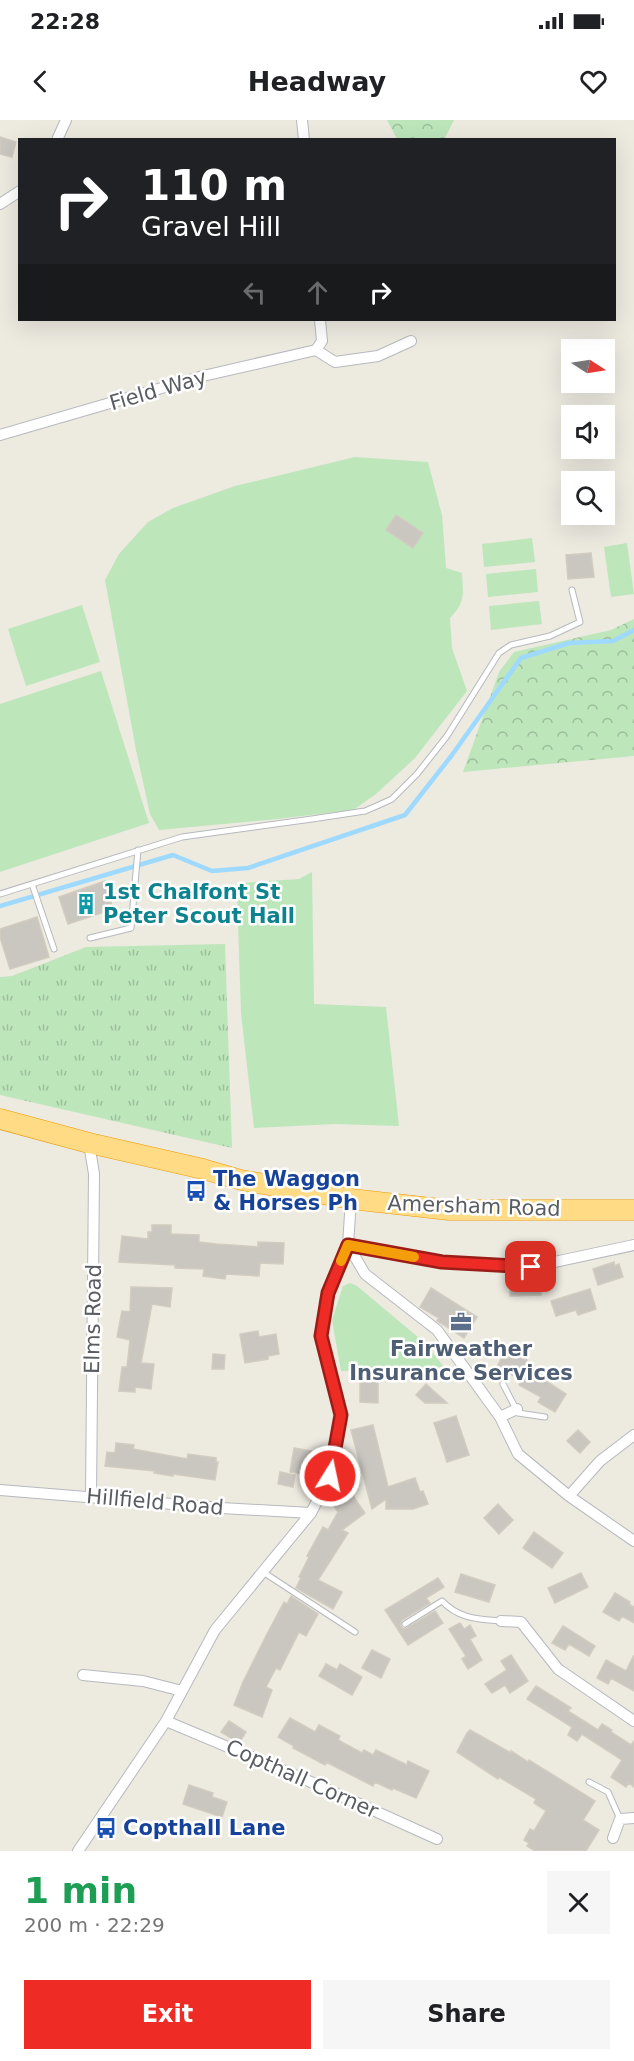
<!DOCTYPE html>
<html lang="en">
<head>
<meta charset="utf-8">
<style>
  :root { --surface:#fff; --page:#f6f6f6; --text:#202124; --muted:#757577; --accent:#ee2c25 }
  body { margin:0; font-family:"DejaVu Sans",sans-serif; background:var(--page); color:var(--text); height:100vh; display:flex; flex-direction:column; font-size:22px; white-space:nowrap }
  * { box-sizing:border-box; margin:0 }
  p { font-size:20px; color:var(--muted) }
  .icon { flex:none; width:33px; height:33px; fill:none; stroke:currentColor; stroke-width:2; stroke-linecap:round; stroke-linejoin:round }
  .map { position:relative; height:1731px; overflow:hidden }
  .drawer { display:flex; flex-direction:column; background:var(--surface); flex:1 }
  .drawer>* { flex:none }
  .top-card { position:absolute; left:18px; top:18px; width:598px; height:183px; border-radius:0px; box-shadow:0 6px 24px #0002; background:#202124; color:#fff; overflow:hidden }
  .needle { width:39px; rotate:102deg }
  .controls { position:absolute; left:561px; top:219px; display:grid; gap:12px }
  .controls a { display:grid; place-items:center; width:54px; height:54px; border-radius:0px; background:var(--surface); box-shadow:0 6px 24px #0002; font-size:30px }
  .pin { position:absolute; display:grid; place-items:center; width:51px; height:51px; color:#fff; margin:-26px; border-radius:12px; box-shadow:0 3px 9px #0006 }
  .me { position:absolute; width:66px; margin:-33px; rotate:10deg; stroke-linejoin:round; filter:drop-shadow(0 0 4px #0008) }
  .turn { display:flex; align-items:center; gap:21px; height:126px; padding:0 24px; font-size:27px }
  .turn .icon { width:78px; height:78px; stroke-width:2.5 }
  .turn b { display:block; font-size:42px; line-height:51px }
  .lanes { display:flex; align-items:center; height:57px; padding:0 24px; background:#0003; justify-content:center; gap:30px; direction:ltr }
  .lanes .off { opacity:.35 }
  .round { display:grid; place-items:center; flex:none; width:63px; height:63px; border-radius:0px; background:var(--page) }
  .overview { display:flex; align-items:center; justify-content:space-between; height:102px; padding:0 24px }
  h1 { font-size:36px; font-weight:700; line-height:45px; color:#1e9e55 }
  .button { display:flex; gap:12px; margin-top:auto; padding:12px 24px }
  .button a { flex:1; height:69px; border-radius:0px; background:var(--accent); color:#fff; font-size:24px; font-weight:700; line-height:69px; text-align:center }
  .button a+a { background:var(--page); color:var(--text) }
  .status { display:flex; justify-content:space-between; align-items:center; height:42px; padding:0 30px; background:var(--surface); direction:ltr }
  .status svg { height:16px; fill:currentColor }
  header { display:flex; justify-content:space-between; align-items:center; height:78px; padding:0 24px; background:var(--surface); font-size:27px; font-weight:700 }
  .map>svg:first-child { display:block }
  .green { fill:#bde6bb }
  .forest { fill:url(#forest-crowns) }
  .park { fill:url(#park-tufts) }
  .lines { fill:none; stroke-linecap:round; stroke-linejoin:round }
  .stream { stroke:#9ed9ff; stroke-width:4.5 }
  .building { fill:#cac6c0; stroke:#d2cbbf; stroke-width:1.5 }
  .lane-casing { stroke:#b6b9be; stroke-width:7 }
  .street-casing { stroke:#b6b9be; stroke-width:12 }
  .highway-casing { stroke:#ed9900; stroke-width:21 }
  .lane { stroke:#fff; stroke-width:5 }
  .street { stroke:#fff; stroke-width:10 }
  .highway { stroke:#ffdb85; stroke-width:20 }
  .route-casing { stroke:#9b1d18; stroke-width:15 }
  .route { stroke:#ee2c25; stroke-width:10 }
  .slow { stroke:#f59e0b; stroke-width:10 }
  .labels { text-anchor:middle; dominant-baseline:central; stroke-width:5; stroke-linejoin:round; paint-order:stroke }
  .street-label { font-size:21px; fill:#595d62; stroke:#fff }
  .culture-label { font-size:21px; font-weight:bold; fill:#0d838f; stroke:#fff; text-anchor:start }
  .transit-label { font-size:21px; font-weight:bold; fill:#164399; stroke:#fff; text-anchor:start }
  .service-label { font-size:21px; font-weight:bold; fill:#4e5e75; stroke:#fff }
</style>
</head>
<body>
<div class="status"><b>22:28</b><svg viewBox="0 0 49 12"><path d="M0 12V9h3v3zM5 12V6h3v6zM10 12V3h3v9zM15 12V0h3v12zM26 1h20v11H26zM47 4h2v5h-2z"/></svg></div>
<header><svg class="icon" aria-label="back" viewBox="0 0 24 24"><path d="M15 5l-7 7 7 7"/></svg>Headway<svg class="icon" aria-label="heart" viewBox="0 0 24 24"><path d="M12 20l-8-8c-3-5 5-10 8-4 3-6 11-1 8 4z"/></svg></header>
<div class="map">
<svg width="634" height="1731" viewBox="0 0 634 1731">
  <defs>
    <pattern id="forest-crowns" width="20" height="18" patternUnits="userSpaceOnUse" patternTransform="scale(1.5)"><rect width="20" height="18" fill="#bde6bb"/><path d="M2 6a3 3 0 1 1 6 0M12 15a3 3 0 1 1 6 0" fill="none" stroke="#9dbe9b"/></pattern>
    <pattern id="park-tufts" width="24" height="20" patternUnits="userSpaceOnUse" patternTransform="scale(1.5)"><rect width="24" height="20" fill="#bde6bb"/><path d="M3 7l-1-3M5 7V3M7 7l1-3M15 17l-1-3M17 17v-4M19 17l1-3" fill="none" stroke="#9dbe9b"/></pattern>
  </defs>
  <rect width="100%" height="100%" fill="#edeae0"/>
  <path class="green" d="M355,337L428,342L442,395L446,448L462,453C463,475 466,481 450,498L452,528L467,571L415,638L376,674L353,690L277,699L159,710L150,694L136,630L105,460L119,434L148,402L173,388L235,366Z
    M532,418L535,442L484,447L482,424Z
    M627,423L634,474L611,477L604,427Z
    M536,449L538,472L488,477L486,454Z
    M539,481L542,504L491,510L489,486Z
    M82,485L100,542L26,566L8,509Z
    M101,551L149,703L0,752V584Z
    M312,752L314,884L386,887L399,1006L335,1004L254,1008L241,893L237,772L241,763L299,759Z
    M350,1163L357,1166L425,1223L444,1247L341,1251L332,1200L343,1166Z"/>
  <path class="forest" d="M387,0H454L444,20L397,19Z
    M634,499V636L463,652L499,552L514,532L611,510Z"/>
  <path class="park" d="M225,824L232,1028L0,975V857L12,856L86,827Z"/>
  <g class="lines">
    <path class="stream" d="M0,786L173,735L212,751L248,748L405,695L452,635L521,538L569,523L613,521L634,510"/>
  </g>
  <path class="building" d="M0,17L16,22L12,37L0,34Z
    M396,395L423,413L413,428L386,410Z
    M591,433L594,457L568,459L566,435Z
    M105,761L113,789L68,804L59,777Z
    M37,797L49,837L10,849L0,817V809Z
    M152,1105H171V1114L199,1115V1122L217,1124L258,1127V1122L284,1123L283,1144L260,1143L259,1156L226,1154L225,1159L203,1156L204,1149L175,1148V1145L119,1142L122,1116L148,1119V1112H152Z
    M614,1142L615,1146L619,1144L623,1157L598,1165L593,1149Z
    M540,1160L541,1175L510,1176V1161Z
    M131,1167L172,1168L170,1187L152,1184L141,1243L154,1244L151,1269L135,1267V1272L119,1271L122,1247H127L130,1220L117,1217L122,1191L130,1192Z
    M431,1168L477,1197L464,1218L441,1203L437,1201L439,1198L420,1187Z
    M590,1169L596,1189L578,1195L576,1190L556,1196L551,1181Z
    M258,1211L259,1217L276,1214L279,1234L268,1236V1239L245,1243L240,1214Z
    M503,1224L518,1232L516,1235L527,1240L525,1246L547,1258L546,1261L566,1274L555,1292L538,1282L541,1277L519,1265L522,1260L497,1247L502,1237L498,1235Z
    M213,1234L225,1235L224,1249H212Z
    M360,1253H378V1283L360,1282Z
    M426,1264L447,1283H425L416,1275Z
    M456,1296L469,1335L447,1342L434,1303Z
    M373,1305L388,1367L415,1358L420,1372L423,1371L428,1384L413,1389H386V1379L372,1389L351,1310Z
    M578,1310L590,1322L580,1333L567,1321Z
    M116,1323L134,1325L133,1329L187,1339L188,1334L216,1338V1342H218L215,1360L173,1354V1356L154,1353L155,1351L105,1346L107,1332L115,1333Z
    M294,1328L312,1331L308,1355L290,1352Z
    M280,1352L295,1355L293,1367L278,1364Z
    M349,1370L365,1393L342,1410L348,1413L318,1460L342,1472L333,1489L296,1468L301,1458L299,1457L309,1437L307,1436L323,1407L328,1410L338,1392L332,1383Z
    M498,1384L513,1400L499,1414L484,1398Z
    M534,1412L563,1433L552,1448L523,1428Z
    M581,1453L588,1467L555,1483L548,1468Z
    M461,1454L495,1465L489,1482L455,1472Z
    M438,1458L444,1467L426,1478L430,1483L402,1500L400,1505L403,1509L407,1508L435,1491L443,1503L408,1525L385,1490Z
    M615,1473L630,1482L629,1484L634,1487V1503L622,1496L619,1501L603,1492Z
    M291,1476L318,1494L306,1516L299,1512L280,1550L276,1548L266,1567L272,1570L262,1597L234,1585L243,1562L267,1514L284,1482L287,1484Z
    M460,1503L464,1509L470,1505L476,1516L470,1519L482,1540L468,1549L462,1539L466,1536L449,1509Z
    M563,1506L595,1526L589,1536L569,1524L565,1530L552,1523Z
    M372,1530L390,1539L381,1558L362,1548Z
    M511,1535L528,1561L510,1573L505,1565L492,1573L485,1564L507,1550L501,1541Z
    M634,1535V1571L611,1558L608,1564L597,1558L606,1540L626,1551Z
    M326,1544L337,1550L340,1544L362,1557L352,1575L319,1556Z
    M536,1566L571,1588L568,1591L598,1610L602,1604L612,1610L611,1612L631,1625L634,1621V1667L629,1663L626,1667L611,1657L622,1640L582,1614L577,1621L568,1615L572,1607L527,1579Z
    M290,1598L315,1612L319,1605L340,1616L338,1620L362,1633L364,1630L373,1635L376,1630L407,1645L408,1641L429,1651L416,1678L393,1668L392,1670L375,1662L373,1666L326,1642L325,1645L293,1628L294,1626L278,1617Z
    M229,1601L246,1612L239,1623L221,1612Z
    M470,1610L511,1633V1631L528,1642L529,1640L595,1681L583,1700L599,1710L586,1731H535L527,1726L529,1723L524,1720L530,1709L534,1711L546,1691L534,1683L536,1679L499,1657L498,1659L457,1632L467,1613Z
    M189,1665L213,1673L212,1677L227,1682L222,1697L183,1684Z"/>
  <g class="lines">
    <defs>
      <path id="lane" d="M32,764L54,829
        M0,774L182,717L312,699L365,691L379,685L392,679L417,654L447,616L499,533L511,525L550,516L580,502L572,470
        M90,818L131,808L138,730
        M503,1264L518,1293L545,1297
        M263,1452L355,1512
        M405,1504L442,1481C459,1499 478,1499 501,1501
        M589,1662L608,1672L620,1699"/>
      <path id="street" d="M302,0L304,20
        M57,20L66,0
        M0,84L20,71
        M316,230L335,242L378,236L411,221
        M316,230L322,221L320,200
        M0,315L203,256L316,230
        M89,1023L94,1054L91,1376
        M351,1079L348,1125L365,1154L437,1210L500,1297L518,1334L569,1376L634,1421
        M348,1125L443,1142L531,1147L634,1125
        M500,1297L517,1289
        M0,1370L222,1388L311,1393
        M569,1376L600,1341L634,1315
        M501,1501L521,1502L558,1549L634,1601
        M83,1555L143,1561L182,1571
        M166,1601L304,1659L437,1719
        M613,1718L620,1699L634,1698
        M78,1731L166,1601L215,1510L311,1393L330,1356L341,1295L321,1216L328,1173L348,1125"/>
      <path id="highway" d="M0,999L89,1023L203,1049L241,1060L351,1079L449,1090H634"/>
    </defs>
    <use href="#lane" class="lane-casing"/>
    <use href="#street" class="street-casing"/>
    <use href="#highway" class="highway-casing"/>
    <use href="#lane" class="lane"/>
    <use href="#street" class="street"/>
    <use href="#highway" class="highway"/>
  </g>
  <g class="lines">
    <defs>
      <path id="route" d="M330,1356L341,1295L321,1216L328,1173L348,1125L442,1142L531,1147"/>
    </defs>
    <use href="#route" class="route-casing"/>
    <use href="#route" class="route"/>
    <path class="slow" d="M341,1141L348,1125L414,1137"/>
  </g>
  <defs>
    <symbol id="building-bare" viewBox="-9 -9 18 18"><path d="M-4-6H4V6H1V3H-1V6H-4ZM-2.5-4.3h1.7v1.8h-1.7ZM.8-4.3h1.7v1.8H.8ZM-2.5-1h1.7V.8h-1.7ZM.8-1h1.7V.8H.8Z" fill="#0f9aa8" stroke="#fff" stroke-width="2.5" paint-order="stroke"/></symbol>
    <symbol id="bus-bare" viewBox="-9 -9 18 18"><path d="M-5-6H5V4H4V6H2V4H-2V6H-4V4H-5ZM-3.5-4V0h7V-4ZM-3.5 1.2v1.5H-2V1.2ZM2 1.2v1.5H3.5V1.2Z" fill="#1a4fb4" stroke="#fff" stroke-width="2.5" paint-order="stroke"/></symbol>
    <symbol id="office-bare" viewBox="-9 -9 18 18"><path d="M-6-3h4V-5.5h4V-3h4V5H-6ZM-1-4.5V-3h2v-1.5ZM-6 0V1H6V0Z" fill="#5c6f8a" stroke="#fff" stroke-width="2.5" paint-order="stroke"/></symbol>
  </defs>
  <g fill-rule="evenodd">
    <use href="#building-bare" x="71" y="769" width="30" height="30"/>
    <use href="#bus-bare" x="181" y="1056" width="30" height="30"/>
    <use href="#office-bare" x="446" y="1187" width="30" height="30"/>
    <use href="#bus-bare" x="91" y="1693" width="30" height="30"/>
  </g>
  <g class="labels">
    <g class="street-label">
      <text transform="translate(158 270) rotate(-16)">Field Way</text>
      <text transform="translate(474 1086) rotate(2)">Amersham Road</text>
      <text transform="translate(93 1199) rotate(-89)">Elms Road</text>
      <text transform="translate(155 1382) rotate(5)">Hillfield Road</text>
      <text transform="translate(302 1659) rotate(24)">Copthall Corner</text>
    </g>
    <g class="culture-label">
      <text x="103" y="772">1st Chalfont St<tspan x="103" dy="24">Peter Scout Hall</tspan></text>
    </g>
    <g class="transit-label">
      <text x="213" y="1059">The Waggon<tspan x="213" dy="24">&amp; Horses Ph</tspan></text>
      <text x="123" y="1708">Copthall Lane</text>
    </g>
    <g class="service-label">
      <text x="461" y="1229">Fairweather<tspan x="461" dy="24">Insurance Services</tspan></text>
    </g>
  </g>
</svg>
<div class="controls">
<a><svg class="needle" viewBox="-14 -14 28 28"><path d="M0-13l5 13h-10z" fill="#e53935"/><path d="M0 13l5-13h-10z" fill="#757577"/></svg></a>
<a><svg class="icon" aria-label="sound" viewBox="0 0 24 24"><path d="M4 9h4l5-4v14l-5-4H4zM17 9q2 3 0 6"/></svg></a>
<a><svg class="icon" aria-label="search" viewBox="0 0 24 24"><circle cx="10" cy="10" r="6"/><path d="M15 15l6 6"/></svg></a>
</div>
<div class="pin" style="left:531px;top:1147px;background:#d93025"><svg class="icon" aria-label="arrive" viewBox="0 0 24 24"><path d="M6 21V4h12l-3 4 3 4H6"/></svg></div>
<svg class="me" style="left:330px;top:1356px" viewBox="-20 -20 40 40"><circle r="17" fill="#ee2c25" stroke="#fff" stroke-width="3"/><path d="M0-11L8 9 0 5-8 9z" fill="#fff"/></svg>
<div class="top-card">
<div class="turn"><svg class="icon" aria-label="right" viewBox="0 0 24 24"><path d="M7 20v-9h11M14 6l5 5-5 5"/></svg><div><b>110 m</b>Gravel Hill</div></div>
<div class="lanes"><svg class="icon off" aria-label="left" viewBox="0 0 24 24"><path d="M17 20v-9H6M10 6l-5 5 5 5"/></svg><svg class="icon off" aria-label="ahead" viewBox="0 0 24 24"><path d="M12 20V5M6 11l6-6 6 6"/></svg><svg class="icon" aria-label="right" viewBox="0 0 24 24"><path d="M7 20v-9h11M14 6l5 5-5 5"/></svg></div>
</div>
</div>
<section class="drawer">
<div class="overview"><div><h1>1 min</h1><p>200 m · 22:29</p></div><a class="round"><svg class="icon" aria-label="close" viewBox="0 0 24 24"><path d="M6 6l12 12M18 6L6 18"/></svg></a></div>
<div class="button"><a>Exit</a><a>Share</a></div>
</section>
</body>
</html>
